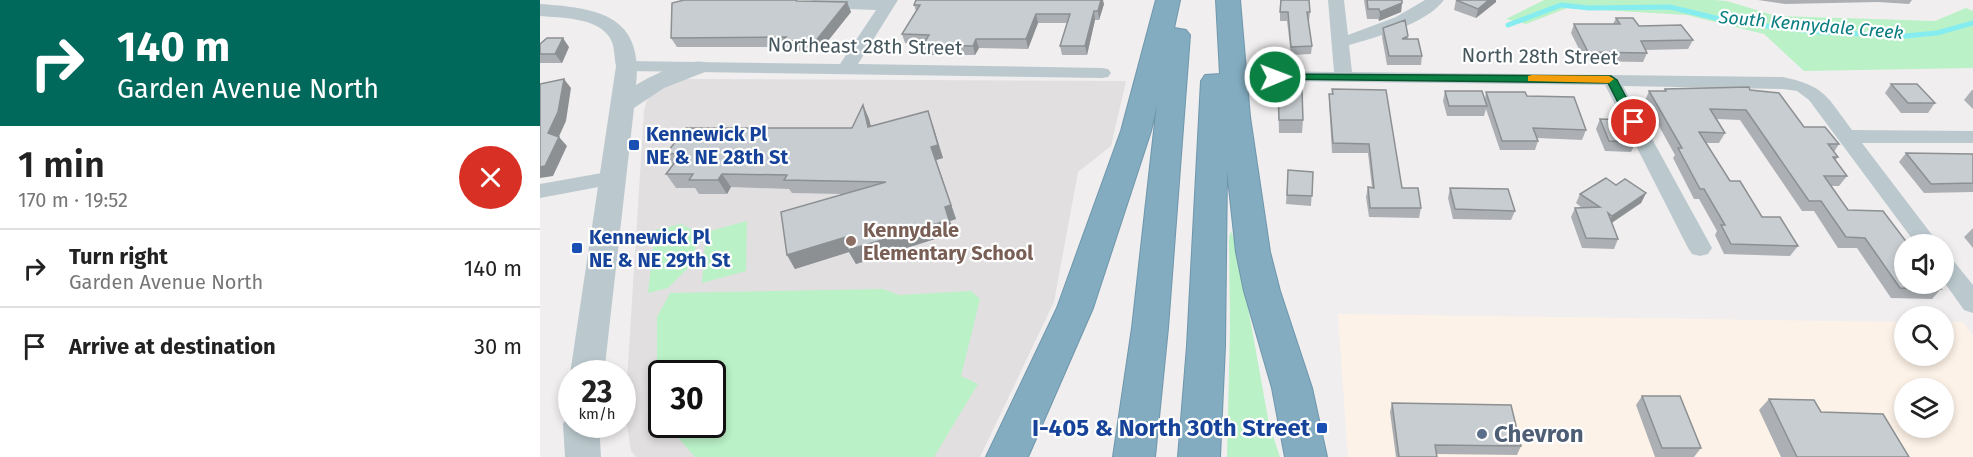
<!DOCTYPE html>
<html lang="en">
<head>
<meta charset="utf-8">
<style>
  :root { --surface:#fff; --page:#f6f6f6; --text:#222; --muted:#767676; --line:#e0e0e0 }
  body { margin:0; font-family:"Fira Sans",sans-serif; background:var(--page); color:var(--text); height:100vh; display:flex; flex-direction:column; font-size:22px; white-space:nowrap }
  * { box-sizing:border-box; margin:0 }
  p { font-size:20px; color:var(--muted) }
  .icon { flex:none; width:33px; height:33px; fill:none; stroke:currentColor; stroke-width:2; stroke-linecap:round; stroke-linejoin:round }
  .map { position:relative; flex:1; overflow:hidden }
  .sheet { display:flex; flex-direction:column; background:var(--surface); width:540px }
  .sheet>* { flex:none }
  .banner { background:#00695c; color:#fff; overflow:hidden }
  .tools { position:absolute; left:1354px; top:234px; display:grid; gap:12px }
  .tools a { display:grid; place-items:center; width:60px; height:60px; border-radius:50%; background:var(--surface); box-shadow:0 3px 9px #0003; font-size:30px }
  .speed { position:absolute; left:18px; top:360px; display:flex; gap:12px; font-size:30px; font-weight:700; text-align:center }
  .speed>* { display:grid; place-content:center; width:78px; height:78px; border-radius:50%; background:var(--surface); box-shadow:0 3px 9px #0003; line-height:1 }
  .speed small { font-size:15px; font-weight:400 }
  .speed .limit { border:3px solid #111; border-radius:9px; background:#fff; color:#111 }
  .pin { position:absolute; display:grid; place-items:center; width:51px; height:51px; color:#fff; margin:-26px; border:3px solid #fff; border-radius:50%; box-shadow:0 2px 6px #0007 }
  .me { position:absolute; width:66px; margin:-33px; rotate:89deg; stroke-linejoin:round; filter:drop-shadow(0 0 4px #0008) }
  .turn { display:flex; align-items:center; gap:21px; height:126px; padding:0 18px; font-size:27px }
  .turn .icon { width:78px; height:78px; stroke-width:2.5 }
  .turn b { display:block; font-size:42px; line-height:51px }
  .round { display:grid; place-items:center; flex:none; width:63px; height:63px; border-radius:32px; background:var(--page) }
  .headline { display:flex; align-items:center; justify-content:space-between; height:102px; padding:0 18px }
  h1 { font-size:36px; font-weight:600; line-height:45px }
  ul { padding:0; list-style:none }
  li { display:flex; align-items:center; gap:18px; height:78px; padding:0 18px; border-top:2px solid var(--line) }
  li div { flex:1 }
  li b { display:block; font-size:22px }
  li em { font-style:normal }
  main { display:flex; flex:1; min-height:0 }
  .map>svg:first-child { display:block }
  .commercial { fill:#fdf2e7; fill-rule:evenodd }
  .education { fill:#e2dfe1; fill-rule:evenodd }
  .green { fill:#baf1c6 }
  .lines { fill:none; stroke-linecap:round; stroke-linejoin:round }
  .stream { stroke:#85edf0; stroke-width:5 }
  .motorway-casing { stroke:#6f97ac; stroke-width:2 }
  .minor { fill:#bbc9ce; fill-rule:evenodd }
  .tertiary { fill:#bbc9ce; fill-rule:evenodd }
  .motorway { fill:#83acc0; fill-rule:evenodd }
  .wall { fill:#acb0b4 }
  .shaded-wall { fill:#8c9092 }
  .building { fill:#c8cdd1; stroke:#8c9092; stroke-width:1.5 }
  .route { fill:#0b8043; stroke:#07532c; stroke-width:1.5 }
  .slow { fill:#f59e0b }
  .transit-dot { fill:#1a4fb4; stroke:#fff; stroke-width:2 }
  .education-dot { fill:#8d6e63; stroke:#fff; stroke-width:2 }
  .service-dot { fill:#5c6f8a; stroke:#fff; stroke-width:2 }
  .labels { text-anchor:middle; dominant-baseline:central; stroke-width:4.5; stroke-linejoin:round; paint-order:stroke }
  .far-water-label { font-size:18px; font-style:italic; fill:#097d81; stroke:#fff }
  .street-label { font-size:20px; fill:#45565d; stroke:#fff }
  .transit-label { font-size:20px; font-weight:bold; fill:#164399; stroke:#fff; text-anchor:start }
  .education-label { font-size:20px; font-weight:bold; fill:#785e54; stroke:#fff; text-anchor:start }
  .near-transit-label { font-size:24px; font-weight:bold; fill:#164399; stroke:#fff; text-anchor:end }
  .near-service-label { font-size:24px; font-weight:bold; fill:#4e5e75; stroke:#fff; text-anchor:start }
</style>
</head>
<body>
<main>
<section class="sheet">
<div class="banner">
<div class="turn"><svg class="icon" aria-label="right" viewBox="0 0 24 24"><path d="M7 20v-9h11M14 6l5 5-5 5"/></svg><div><b>140 m</b>Garden Avenue North</div></div>
</div>
<div class="headline"><div><h1>1 min</h1><p>170 m · 19:52</p></div><a class="round" style="background:#d93025;color:#fff"><svg class="icon" aria-label="close" viewBox="0 0 24 24"><path d="M6 6l12 12M18 6L6 18"/></svg></a></div>
<ul>
<li><svg class="icon" aria-label="right" viewBox="0 0 24 24"><path d="M7 20v-9h11M14 6l5 5-5 5"/></svg><div><b>Turn right</b><p>Garden Avenue North</p></div><em>140 m</em></li>
<li><svg class="icon" aria-label="arrive" viewBox="0 0 24 24"><path d="M6 21V4h12l-3 4 3 4H6"/></svg><div><b>Arrive at destination</b></div><em>30 m</em></li>
</ul>
</section>
<div class="map">
<svg width="1433" height="457" viewBox="0 0 1433 457">
  <rect width="100%" height="100%" fill="#f1eeef"/>
  <path class="commercial" d="M798,314L1365,322V356H1404V322H1423L1433,336V457H808ZM1365,388H1404V428H1365Z"/>
  <path class="education" d="M145,79L586,81L571,146L538,172L514,302L440,457H96L91,451L85,412L104,111L107,100L114,91ZM122,374H172V424H122Z"/>
  <path class="green" d="M1004,0H1173L1187,1L1236,16L1395,21L1426,8L1433,11V68L1264,71L1224,34L1147,15L1027,8L986,24L966,19Z
    M207,221L206,271L162,283L166,232Z
    M141,224L157,232L154,262L128,288L108,293L115,230Z
    M691,231L697,246L729,424L740,457H687L690,327L689,238Z
    M343,289L359,295L431,291L440,299L421,376L438,384L394,457H155L127,425L172,424V374H122L121,418L117,414V317L130,293Z"/>
  <g class="lines">
    <path class="stream" d="M968,25L1021,5L1049,8L1130,7L1192,22L1279,32L1365,36L1397,33L1433,23"/>
    <defs>
      <path id="motorway" d="M616,0H640L634,28L646,30L650,35L628,328L615,457H573L592,328L617,104L611,131L553,308L488,457H446L517,308L581,131Z
        M676,0H700L710,117L730,252L740,291L772,388L787,457H745L732,388L704,291L696,252L687,170L685,346L680,457H638L647,346L661,81L665,75L680,74Z"/>
    </defs>
    <use href="#motorway" class="motorway-casing"/>
    <path class="minor" d="M272,0H358L318,64L562,68L568,69L571,73L568,77L562,78L87,71L81,70L78,66L81,62L87,61L300,64L336,10L278,8L272,6L270,3Z
      M788,0H804L808,35L856,17L885,0H904C886,24 837,37 809,45L812,72L1243,77C1286,86 1287,97 1312,130L1433,131V143H1322L1399,244H1376L1269,100L1257,91L1243,89L1083,86L1172,248L1168,254L1160,256L1152,254L1148,248L1065,85L729,81L726,77L729,73L735,71L794,72Z
      M73,171L80,173L84,178L80,183L0,198V184Z
      M1404,256L1412,259L1433,285V313L1424,310L1404,282Z"/>
    <path class="tertiary" d="M0,4C58,8 104,15 96,85C112,75 147,58 165,62L168,67L165,72L124,88L94,108L64,374H32V377L30,374L76,66C74,57 75,46 70,38C57,17 21,18 0,16Z
      M32,412V424H59L61,457H25L23,424L29,413Z"/>
    <use href="#motorway" class="motorway"/>
  </g>
  <path class="wall" d="M740,0L770,12L769,21H768L772,46L771,54L751,55L747,21H740Z
    M824,0H862L861,12L839,21L838,19H827Z
    M916,0H956V2L936,18L914,10Z
    M1218,0H1372L1369,4L1338,2L1245,4Z
    M257,1L307,2L311,12L279,52L248,50L246,47H137L131,38Z
    M564,4L559,20H555L547,55H522L520,46L527,23H498L488,49L439,48L435,55H386L383,45L384,44L365,43L362,34L376,11L374,5Z
    M1076,18L1099,26L1153,40L1148,49L1106,50L1107,53L1103,62L1045,61L1031,33L1034,24H1073Z
    M843,28L868,36V39L882,56L881,65H847L842,37Z
    M0,44L29,47L22,63H0Z
    M1351,84L1395,103L1388,113H1361L1345,93Z
    M792,89L862,188L881,208L879,218L829,217L826,197L828,187L832,188L828,153H792L789,103V94H792Z
    M1125,89L1210,90L1264,127L1299,144L1294,152L1298,157L1295,161L1307,176L1299,186H1291L1308,210L1401,289L1392,299L1351,298L1317,248H1298L1274,211H1262L1200,120L1177,119L1185,133L1179,143H1165L1190,181L1222,217L1258,246L1250,256L1184,254L1175,235L1177,231L1159,199H1154L1133,158L1135,155L1105,101L1109,91H1123Z
    M738,90L763,120L762,133H739Z
    M1432,90H1433V109L1424,100Z
    M905,91L945,99L946,92L987,96L1046,130L1042,140L997,138L998,141L995,150H960L946,109L944,116H907L903,101Z
    M323,105L329,119L331,126L393,125L403,158L396,160L416,219L410,221L414,233L316,264L309,252L255,269L247,255L301,194L252,193L249,189L191,187L187,194H159L155,188H136L126,174L133,165L126,154L312,128Z
    M1060,119L1096,142L1091,152L1065,151L1056,129Z
    M1366,153L1433,154V192L1384,193L1359,162Z
    M748,170L773,172L771,206L746,204Z
    M1076,185L1106,193L1101,203L1072,223L1078,239L1074,249L1042,248L1031,217L1035,208H1042L1036,203L1040,194Z
    M910,188L975,211L971,220L913,219L908,198Z
    M1433,228V248L1424,237Z
    M1102,396L1161,448L1154,457H1115L1096,405Z
    M1229,399L1281,412L1369,457H1241L1219,410Z
    M852,403L981,446L977,455L896,454L897,457H856L850,412Z"/>
  <path class="shaded-wall" d="M561,0H563L564,4L559,20L558,11Z
    M949,0H956V2L936,18L938,9Z
    M307,2L311,12L279,52L274,43Z
    M862,3L861,12L839,21L840,12Z
    M554,11L555,20L547,55L545,46Z
    M496,14L498,23L488,49L486,39Z
    M23,38L29,47L22,63L15,54Z
    M436,39L439,48L435,55L433,46Z
    M24,79L31,88L26,121L16,143L8,133Z
    M323,105L329,119L334,140L328,127Z
    M388,111L403,158L396,160L416,219L410,221L414,233L316,264L309,252L255,269L247,255L405,207L391,147Z
    M19,137L27,146L13,176L0,178V167Z
    M182,174L191,187L187,194L178,180Z
    M1106,193L1101,203L1068,225L1072,216Z"/>
  <path class="building" d="M144,0H255L257,1L307,2L274,43L243,40L246,37L131,38L132,3Z
    M376,0H561L558,11H554L545,46H520L530,14H496L486,39H436L433,46L383,45L389,35L362,34L380,5H374Z
    M741,0H769L770,12H767L772,46L751,47L748,12H740Z
    M827,0H862V3L840,12L839,9H828Z
    M916,0H949L938,9Z
    M1076,18H1093L1099,26L1141,25L1153,40L1101,41L1107,53L1048,52L1034,24H1080Z
    M865,20L868,36L862,39H878L882,56H849L843,28Z
    M7,38H23L15,54H0V44Z
    M24,79L18,112L8,133L19,137L5,166L0,167V84Z
    M1351,84H1377L1395,103H1368Z
    M1209,87L1210,90L1239,93L1264,127H1285L1299,144H1288L1298,157H1293L1307,176H1284L1308,210L1343,211L1368,244H1365V284H1398L1401,289L1360,288L1325,238L1306,237L1281,201H1269L1206,110L1170,109L1185,133L1159,132L1190,181H1200L1222,217H1240L1258,246L1191,244L1181,225H1185L1164,189H1160L1138,148H1142L1109,91H1126L1125,89Z
    M792,89L846,90L862,188H878L881,208H830L828,187L834,188L829,144L793,143L789,94H793Z
    M738,90H762L763,120H739Z
    M905,91H942L947,106H909Z
    M946,92H985L987,96L1034,97L1046,130L993,128L998,141H962Z
    M323,105L328,127L388,111L398,145L391,147L411,205L405,207L409,220L308,250L306,237L247,255L241,212L346,182L244,180L247,175L182,174L178,180H149L153,174H126L142,153L126,154L146,128H312Z
    M1060,119L1086,120L1096,142L1069,141Z
    M1366,153L1433,154V183L1391,184Z
    M748,170L773,172L772,196L747,195Z
    M1066,178L1076,185L1085,179L1106,193L1072,216L1068,213L1078,239L1046,238L1035,208L1060,207L1040,194Z
    M910,188L968,189L975,211L915,209Z
    M1102,396H1140L1161,448H1122Z
    M1229,399L1274,400L1281,412L1343,414L1369,457H1257Z
    M852,403L971,405L981,446L895,445L897,457H859Z"/>
  <path class="route" d="M735,74L1071,76L1077,80L1099,122L1094,125L1089,124L1068,83L732,79V75Z"/>
  <path class="slow" d="M992,75L1069,76L1074,79L1069,83L988,81V76Z"/>
  <g class="transit-dot">
    <rect x="88" y="139" width="12" height="12" rx="3"/>
    <rect x="31" y="242" width="12" height="12" rx="3"/>
    <rect x="776" y="422" width="12" height="12" rx="3"/>
  </g>
  <circle class="education-dot" cx="311" cy="241" r="6"/>
  <circle class="service-dot" cx="942" cy="434" r="6"/>
  <g class="labels">
    <g class="far-water-label">
      <text transform="translate(1271 25) rotate(5)">South Kennydale Creek</text>
    </g>
    <g class="street-label">
      <text transform="translate(325 46) rotate(1)">Northeast 28th Street</text>
      <text transform="translate(1000 56) rotate(1)">North 28th Street</text>
    </g>
    <g class="transit-label">
      <text x="106" y="134">Kennewick Pl<tspan x="106" dy="23">NE &amp; NE 28th St</tspan></text>
      <text x="49" y="237">Kennewick Pl<tspan x="49" dy="23">NE &amp; NE 29th St</tspan></text>
    </g>
    <g class="education-label">
      <text x="323" y="230">Kennydale<tspan x="323" dy="23">Elementary School</tspan></text>
    </g>
    <g class="near-transit-label">
      <text x="770" y="428">I-405 &amp; North 30th Street</text>
    </g>
    <g class="near-service-label">
      <text x="954" y="434">Chevron</text>
    </g>
  </g>
</svg>
<div class="tools">
<a><svg class="icon" aria-label="sound" viewBox="0 0 24 24"><path d="M4 9h4l5-4v14l-5-4H4zM17 9q2 3 0 6"/></svg></a>
<a><svg class="icon" aria-label="search" viewBox="0 0 24 24"><circle cx="10" cy="10" r="6"/><path d="M15 15l6 6"/></svg></a>
<a><svg class="icon" aria-label="layers" viewBox="0 0 24 24"><path d="M12 4l9 5-9 5-9-5zM3 14l9 5 9-5"/></svg></a>
</div>
<div class="speed"><div>23<small>km/h</small></div><div class="limit">30</div></div>
<div class="pin" style="left:1094px;top:122px;background:#d93025"><svg class="icon" aria-label="arrive" viewBox="0 0 24 24"><path d="M6 21V4h12l-3 4 3 4H6"/></svg></div>
<svg class="me" style="left:735px;top:77px" viewBox="-20 -20 40 40"><circle r="17" fill="#0b8043" stroke="#fff" stroke-width="3"/><path d="M0-11L8 9 0 5-8 9z" fill="#fff"/></svg>
</div>
</main>
</body>
</html>
